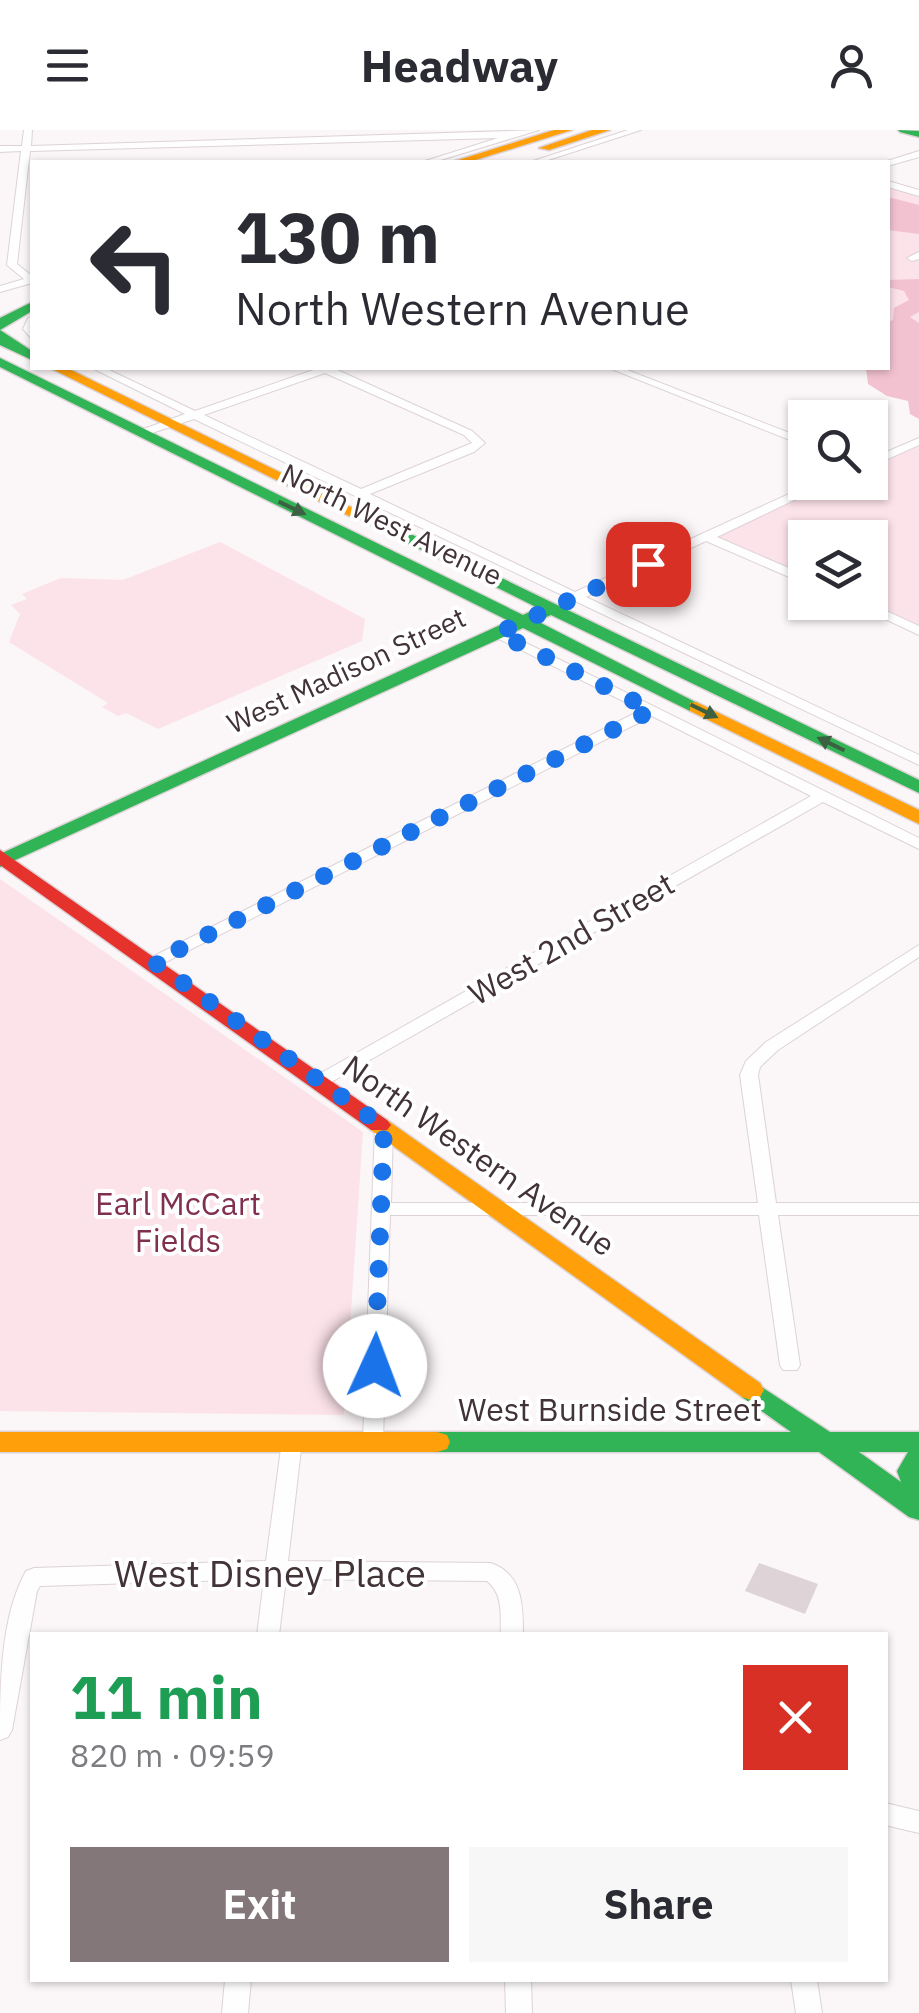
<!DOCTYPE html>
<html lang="en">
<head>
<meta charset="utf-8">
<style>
  :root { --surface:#fff; --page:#f7f7f7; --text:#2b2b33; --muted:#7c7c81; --accent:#83777a }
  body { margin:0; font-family:"IBM Plex Sans",sans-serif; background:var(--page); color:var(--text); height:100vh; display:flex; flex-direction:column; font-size:38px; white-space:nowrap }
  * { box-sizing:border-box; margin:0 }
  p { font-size:32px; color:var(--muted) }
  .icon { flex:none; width:55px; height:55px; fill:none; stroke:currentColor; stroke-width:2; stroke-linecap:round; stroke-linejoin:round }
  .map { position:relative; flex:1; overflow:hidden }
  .details { position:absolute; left:30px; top:1502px; width:858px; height:350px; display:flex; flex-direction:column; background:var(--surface); border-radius:0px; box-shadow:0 2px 8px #0004 }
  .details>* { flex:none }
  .guide { position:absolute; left:30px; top:30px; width:860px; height:210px; border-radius:0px; box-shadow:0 2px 8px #0004; background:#fff; color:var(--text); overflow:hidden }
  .tools { position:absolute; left:788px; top:270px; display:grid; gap:20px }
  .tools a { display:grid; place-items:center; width:100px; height:100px; border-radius:0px; background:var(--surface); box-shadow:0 2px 8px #0004; font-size:50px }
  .pin { position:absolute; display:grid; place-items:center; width:85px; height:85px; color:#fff; margin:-42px; border-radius:20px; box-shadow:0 5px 15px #0006 }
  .me { position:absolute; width:110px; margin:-55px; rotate:2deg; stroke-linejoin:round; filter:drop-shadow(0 0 8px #0008) }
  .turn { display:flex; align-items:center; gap:35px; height:210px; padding:0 40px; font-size:45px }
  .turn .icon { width:130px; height:130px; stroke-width:2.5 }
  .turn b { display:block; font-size:70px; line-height:85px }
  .round { display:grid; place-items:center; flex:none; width:105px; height:105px; border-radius:0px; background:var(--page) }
  .headline { display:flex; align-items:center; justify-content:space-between; height:170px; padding:0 40px }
  h1 { font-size:60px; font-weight:700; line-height:75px; color:#1e9e55 }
  .action { display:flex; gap:20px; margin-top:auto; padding:20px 40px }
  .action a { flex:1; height:115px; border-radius:0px; background:var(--accent); color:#fff; font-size:40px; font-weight:700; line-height:115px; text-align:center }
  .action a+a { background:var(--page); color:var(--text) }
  header { display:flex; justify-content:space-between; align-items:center; height:130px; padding:0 40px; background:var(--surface); font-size:45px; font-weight:700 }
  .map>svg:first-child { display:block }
  .green { fill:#fce2e9 }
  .water { fill:#f3c2d0 }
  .building { fill:#ded4d7 }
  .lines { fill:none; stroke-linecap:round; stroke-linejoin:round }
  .street-casing { stroke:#ddd3d6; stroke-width:2 }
  .fast-casing { stroke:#ddd3d6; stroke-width:3 }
  .slow-casing { stroke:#ddd3d6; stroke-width:3 }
  .jam-casing { stroke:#ddd3d6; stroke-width:3 }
  .street { fill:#fefefe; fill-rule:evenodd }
  .fast { fill:#30b455; fill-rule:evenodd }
  .slow { fill:#ff9f0a; fill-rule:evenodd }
  .jam { fill:#e5322d; fill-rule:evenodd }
  .oneway { fill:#3c6042 }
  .route { stroke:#1a73e8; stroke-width:18; stroke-dasharray:0 32.4 }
  .labels { text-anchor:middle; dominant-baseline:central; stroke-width:8; stroke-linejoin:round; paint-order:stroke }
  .far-street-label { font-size:28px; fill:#423337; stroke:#fff }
  .street-label { font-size:32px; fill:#423337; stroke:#fff }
  .park-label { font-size:32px; fill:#80304e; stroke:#fff }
  .near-street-label { font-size:38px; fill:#423337; stroke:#fff }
</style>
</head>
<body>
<header><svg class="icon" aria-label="menu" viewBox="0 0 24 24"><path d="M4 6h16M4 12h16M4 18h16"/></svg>Headway<svg class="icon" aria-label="person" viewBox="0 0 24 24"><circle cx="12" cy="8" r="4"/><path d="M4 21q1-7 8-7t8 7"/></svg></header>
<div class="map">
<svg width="919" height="1883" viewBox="0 0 919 1883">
  <rect width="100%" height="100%" fill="#fbf6f7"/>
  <path class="green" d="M888,57L919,65V125L913,128L919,130V232L888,220Z
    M919,310V501L855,473L870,472V408H805V450L707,407L826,353L870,352V332Z
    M220,412L365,489L362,511L158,599L126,583L118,586L102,577L108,573L9,512L20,484L11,475L27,469L22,464L61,448L123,450Z
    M0,749L363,1002L344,1285L0,1281Z"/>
  <path class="water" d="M888,67L919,75V104L888,100Z
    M919,149V182L910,187L919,193V289L910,284L908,271L887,266L868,254L866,238H888V192L893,190L894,178L909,170L904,161L888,157V150Z"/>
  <path class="building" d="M759,1433L818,1454L805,1484L745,1461Z"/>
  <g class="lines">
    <defs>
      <path id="street" d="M24,0H32L31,16L539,0L434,32H422L498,8L30,21L17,134L32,146V153L0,162V156L24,149L7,135L21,21L0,22V16H22Z
        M628,0H641L542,32H530Z
        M919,21V27L888,36V32H884Z
        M888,51L919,60V66L888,57Z
        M919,122V129L912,131L907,128Z
        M32,187V209L23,199L28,188Z
        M92,238H105L195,281L319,238H333L472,301L485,313L474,322L370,364L575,462L815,352H832L717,407L805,445V454L706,411L586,467L919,625V635L575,471H567L566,467L194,289L146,305H138V301L185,284ZM325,243L464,305L472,313L361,359L204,285Z
        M609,238H622L805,309V316Z
        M919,308V315L870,337V329Z
        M849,472H867L919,496V505Z
        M498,499L919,708V719L823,672L326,955H314L311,951L314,947L811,666L652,586L160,835H148L146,832L148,829L641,580L493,506L491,503Z
        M919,815V827L778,920L760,937L758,945L776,1073H919V1085H778L800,1235L797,1240H783L780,1235L759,1085H390L383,1311L380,1317L373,1319L366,1317L363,1311L375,997L378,993L384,991L393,997L391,1073H758L740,945L746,931L766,912Z
        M292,1303L299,1305L302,1311L288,1431L491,1433C523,1444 523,1476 523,1505H501C500,1485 504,1465 487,1451L286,1449L279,1505H257L264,1449L40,1456L37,1461L12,1600L8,1607L0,1610C0,1557 0,1487 26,1441L34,1438L266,1431L282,1311L285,1305Z
        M885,1673L919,1681V1703L885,1695Z
        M225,1850H251L248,1883H222Z
        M505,1850H531L532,1883H506Z
        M791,1850H817L822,1883H796Z"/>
      <path id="fast" d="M898,0L919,1V7L900,2Z
        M32,172V181L0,200L32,221V230L0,215V188Z
        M0,228L523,485L538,478L349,384L363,381L919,650V663L551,485L537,491L705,577L702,581H690L523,498L0,737V724L509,491L0,237Z
        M751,1250L830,1302H919V1390L909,1387L819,1322H437L427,1319L424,1312L427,1305L437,1302H791L742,1267L738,1260L742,1253ZM859,1322H908L897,1341L901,1352Z"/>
      <path id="slow" d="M554,0H572L469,32H452Z
        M592,0H610L549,20L539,18Z
        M50,238H67L365,384L351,387Z
        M696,572L919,680V694L690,581V573Z
        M379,988L387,990L760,1253L764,1260L760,1267L751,1270L742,1267L371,1000L367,995L371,990Z
        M0,1302H437L447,1305L450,1312L447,1319L437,1322H0Z"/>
      <path id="jam" d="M0,720L387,990L391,995L387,1000H371L0,735Z"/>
    </defs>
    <use href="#street" class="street-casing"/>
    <use href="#fast" class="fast-casing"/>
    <use href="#slow" class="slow-casing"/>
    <use href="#jam" class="jam-casing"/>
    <use href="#street" class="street"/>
    <use href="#fast" class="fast"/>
    <use href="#slow" class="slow"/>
    <use href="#jam" class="jam"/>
  </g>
  <defs><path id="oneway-solid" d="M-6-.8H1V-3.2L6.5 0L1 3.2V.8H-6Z" transform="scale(2.5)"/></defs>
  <g class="oneway">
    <use href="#oneway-solid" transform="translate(292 378) rotate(26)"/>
    <use href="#oneway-solid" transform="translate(704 581) rotate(26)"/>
    <use href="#oneway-solid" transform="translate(831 614) rotate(-154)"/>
  </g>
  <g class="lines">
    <path class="route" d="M375,1236L384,997L154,832L652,580L498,503L648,434"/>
  </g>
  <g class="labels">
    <g class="far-street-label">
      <text transform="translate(392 394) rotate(26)">North West Avenue</text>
      <text transform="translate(346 540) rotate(-25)">West Madison Street</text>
    </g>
    <g class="street-label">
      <text transform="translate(571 808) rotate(-30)">West 2nd Street</text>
      <text transform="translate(479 1025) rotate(35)">North Western Avenue</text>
      <text x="610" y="1279">West Burnside Street</text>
    </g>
    <g class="park-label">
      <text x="178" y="1073">Earl McCart<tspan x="178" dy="37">Fields</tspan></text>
    </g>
    <g class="near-street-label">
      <text x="270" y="1442">West Disney Place</text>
    </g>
  </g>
</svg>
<div class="tools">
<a><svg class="icon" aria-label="search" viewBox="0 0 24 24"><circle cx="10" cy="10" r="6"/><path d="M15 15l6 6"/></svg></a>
<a><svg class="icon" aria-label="layers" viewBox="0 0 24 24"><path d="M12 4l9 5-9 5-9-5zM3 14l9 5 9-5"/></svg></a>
</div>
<div class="pin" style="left:648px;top:434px;background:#d93025"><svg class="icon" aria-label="arrive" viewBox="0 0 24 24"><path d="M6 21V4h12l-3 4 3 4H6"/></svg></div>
<svg class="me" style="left:375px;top:1236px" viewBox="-20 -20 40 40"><circle r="19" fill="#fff"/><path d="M0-13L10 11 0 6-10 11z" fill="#1a73e8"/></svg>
<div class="guide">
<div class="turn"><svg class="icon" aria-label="left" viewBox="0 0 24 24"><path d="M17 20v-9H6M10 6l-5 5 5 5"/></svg><div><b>130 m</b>North Western Avenue</div></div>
</div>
<section class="details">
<div class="headline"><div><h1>11 min</h1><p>820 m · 09:59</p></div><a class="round" style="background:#d93025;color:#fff"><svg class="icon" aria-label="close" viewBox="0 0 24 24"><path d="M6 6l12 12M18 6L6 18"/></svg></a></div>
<div class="action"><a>Exit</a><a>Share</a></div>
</section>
</div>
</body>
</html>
